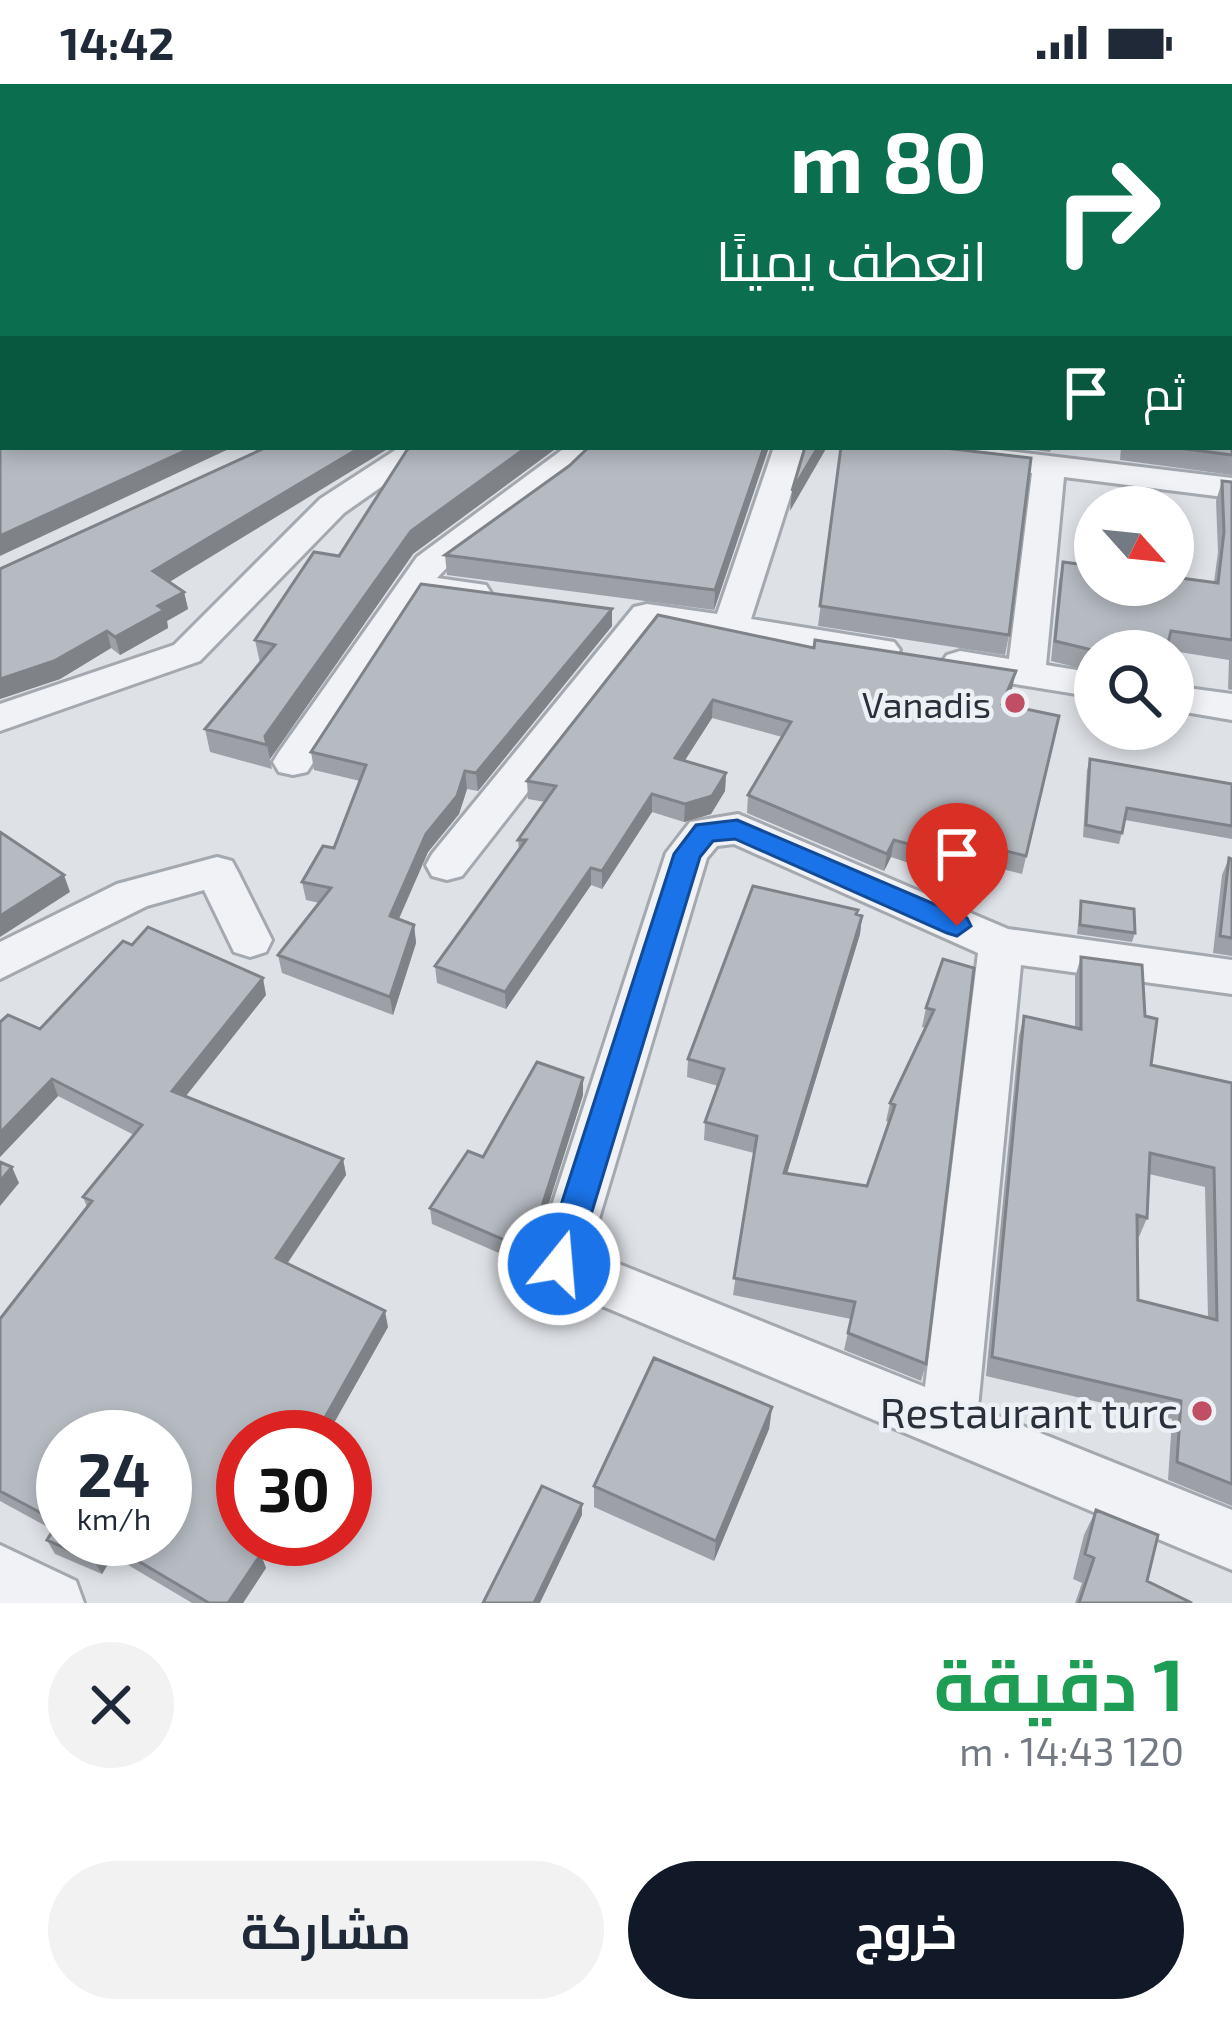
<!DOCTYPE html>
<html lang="ar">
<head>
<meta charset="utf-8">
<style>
  :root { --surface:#fff; --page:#f2f2f3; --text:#1f2937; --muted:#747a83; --accent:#111827 }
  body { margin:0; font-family:"Exo 2",Cairo,sans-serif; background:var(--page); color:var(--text); direction:rtl; height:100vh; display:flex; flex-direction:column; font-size:45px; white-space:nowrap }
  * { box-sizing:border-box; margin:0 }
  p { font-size:39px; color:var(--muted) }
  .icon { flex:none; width:66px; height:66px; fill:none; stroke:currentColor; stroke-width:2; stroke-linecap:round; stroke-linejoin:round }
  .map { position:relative; height:1519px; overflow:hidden; direction:ltr }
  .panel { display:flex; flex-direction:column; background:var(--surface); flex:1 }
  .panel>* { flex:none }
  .top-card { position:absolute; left:0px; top:0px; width:1233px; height:366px; box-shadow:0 6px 18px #0003; direction:rtl; background:#0b6e4f; color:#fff; overflow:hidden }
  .needle { width:78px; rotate:117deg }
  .tools { position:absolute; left:1074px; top:402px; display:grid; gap:24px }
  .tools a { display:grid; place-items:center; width:120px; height:120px; border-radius:50%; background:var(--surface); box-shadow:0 6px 18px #0003; font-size:60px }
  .speed { position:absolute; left:36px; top:1326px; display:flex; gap:24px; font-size:60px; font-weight:700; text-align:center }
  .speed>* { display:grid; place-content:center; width:156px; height:156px; border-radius:50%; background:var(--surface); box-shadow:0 6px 18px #0003; line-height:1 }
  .speed small { font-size:30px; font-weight:400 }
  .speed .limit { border:18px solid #d22; background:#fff; color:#111 }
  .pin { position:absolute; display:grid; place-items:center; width:102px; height:102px; color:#fff; margin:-123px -51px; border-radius:50% 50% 50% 0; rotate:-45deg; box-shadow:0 0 12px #0007 }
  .pin .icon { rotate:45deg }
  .me { position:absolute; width:132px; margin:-66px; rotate:17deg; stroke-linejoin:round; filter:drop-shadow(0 0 9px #0008) }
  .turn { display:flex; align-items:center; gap:42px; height:252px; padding:0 48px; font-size:54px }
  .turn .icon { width:156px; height:156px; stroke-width:2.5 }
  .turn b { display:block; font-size:84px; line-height:102px }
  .then { display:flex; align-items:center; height:114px; padding:0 48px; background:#0003; gap:24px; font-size:45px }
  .round { display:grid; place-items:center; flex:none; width:126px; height:126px; border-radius:63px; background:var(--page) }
  .summary { display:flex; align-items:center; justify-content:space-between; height:204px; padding:0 48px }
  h1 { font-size:72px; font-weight:700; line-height:90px; color:#1e9e55 }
  .cta { display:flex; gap:24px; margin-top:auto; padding:24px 48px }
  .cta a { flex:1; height:138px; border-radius:72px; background:var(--accent); color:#fff; font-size:48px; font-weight:700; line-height:138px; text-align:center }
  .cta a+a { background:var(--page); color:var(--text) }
  .status { display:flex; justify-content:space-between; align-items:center; height:84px; padding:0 60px; background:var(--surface); direction:ltr }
  .status svg { height:33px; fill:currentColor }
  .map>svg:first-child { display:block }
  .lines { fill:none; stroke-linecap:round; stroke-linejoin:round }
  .minor-casing { stroke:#a4a8af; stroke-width:6 }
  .minor { fill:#f0f2f5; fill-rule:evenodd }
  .wall { fill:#9da1a7; fill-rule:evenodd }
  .shaded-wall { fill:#7f8388 }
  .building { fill:#b6bbc2; stroke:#7f8388; stroke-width:3; fill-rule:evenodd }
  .route { fill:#1a73e8; stroke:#114b97; stroke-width:3 }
  .poi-dot { fill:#c04e64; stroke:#edf0f4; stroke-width:4.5 }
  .labels { text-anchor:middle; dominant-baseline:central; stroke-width:9; stroke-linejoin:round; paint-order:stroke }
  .poi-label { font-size:36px; fill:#29303b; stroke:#edf0f4; text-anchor:end }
  .near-poi-label { font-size:42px; fill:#29303b; stroke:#edf0f4; text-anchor:end }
</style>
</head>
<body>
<div class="status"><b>14:42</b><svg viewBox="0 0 49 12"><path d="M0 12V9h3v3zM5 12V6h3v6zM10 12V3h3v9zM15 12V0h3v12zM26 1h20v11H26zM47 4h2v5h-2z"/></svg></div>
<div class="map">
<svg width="1232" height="1519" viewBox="0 0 1232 1519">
  <rect width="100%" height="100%" fill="#dee1e6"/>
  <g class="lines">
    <defs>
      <path id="minor" d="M335,0H375L377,3H338Z
        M647,0H671L645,3Z
        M722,0H746L721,3Z
        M0,34H3V48H0Z
        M400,363H438L344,429L200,577L0,647V620L174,561L320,415Z
        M566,363H602C565,413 482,443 437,494L486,501L491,509L486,517L473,520L421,513L307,688L293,691L279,688L273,678L279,668L417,473Z
        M774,363H806L751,535L894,558L900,566L894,574L881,578L656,544L462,792L447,796L432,792L426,781L432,770L634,523L647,520L717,530Z
        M879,363H975L1232,394V414L1064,393L1046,581L1095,589V613L960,591L947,587L941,579L947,571L960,567L1009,575L1032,389L895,373Z
        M1173,602L1232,610V636L1173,626Z
        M738,730L1008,845L1232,876V910L1021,881L978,1324L1232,1426V1486L540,1196L533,1180L666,769L690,738ZM734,760L978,869L925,1303L589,1168L707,774L717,762Z
        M217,773L232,777L238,788L272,856L266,868L250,873L234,868L204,806L147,822L0,895V858L117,800Z
        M0,1461L76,1497L84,1519H0Z"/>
    </defs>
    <use href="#minor" class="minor-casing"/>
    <use href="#minor" class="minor"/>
  </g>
  <path class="wall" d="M379,0H615L613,3H381Z
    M1232,0V391L1120,376L1121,363H1230V3Z
    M589,363H769L714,526L447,491L445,471L569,382Z
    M841,363L1009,551L1005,571L818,542Z
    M1012,363H1052L1050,368Z
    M1222,397L1232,398V606L1228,605L1229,576L1173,567H1095V588L1051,577L1059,497L1063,478L1214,498L1218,468L1216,417Z
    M413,470L270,675L272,685L210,668L205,645L260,579L255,556L339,472Z
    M0,485L169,498L184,508L188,525L167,537L168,544L120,571L111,564L60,595L0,615Z
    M612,525V542L478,707L467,705L459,730L428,768L399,835L414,841L416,859L393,931L282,889L278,871L319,819L306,816L302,798L334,764L360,697L314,686L311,668Z
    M658,531L1012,605L1006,621L1059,632L1022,790L917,763L909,779L891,773L884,787L747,729L748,711L782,653L712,634L684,677L726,689L725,707L711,730L684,738L652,728L602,805L591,801L506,925L437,899L435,882L519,766L518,756L545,718L528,715L527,697Z
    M1090,675L1232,700V755L1125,736L1119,760L1083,753L1087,686Z
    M1229,774L1232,775V872L1213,869L1222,791Z
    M1081,817L1135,849L1132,858L1077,850Z
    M858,826V830L862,832L860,850L787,1089L867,1102L889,1038L886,1037L890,1019L926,944L922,943L926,924L943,875L926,1280L921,1297L844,1266L851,1235L733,1211L754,1069L704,1056L705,1038L718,1002L687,993L688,975Z
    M1081,873L1145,932L1151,981L1232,999V1422L1168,1396L1172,1335L986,1292L1019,952L1024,932L1075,944V893ZM1149,1090L1205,1103L1208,1233L1138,1216L1137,1153H1139L1147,1134Z
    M266,911L186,1012L343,1075L346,1091L287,1180L388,1243L326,1353H243L261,1471L266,1484L243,1519H192L113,1472L102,1490L55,1470L47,1456L53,1446L0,1417V1235L87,1123L83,1113L134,1051L58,1012L0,1073V938L40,945Z
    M583,1011L529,1182L432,1140L430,1124L483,1073Z
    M772,1323L769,1345L714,1477L594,1423V1402Z
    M1096,1426L1147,1497L1192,1519H1075L1082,1499L1073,1495L1084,1451Z"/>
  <path class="shaded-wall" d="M222,0H247L242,3H217Z
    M193,363H233L0,472V452Z
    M361,363H391L158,505L153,487Z
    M527,363H558L413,470L270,675L265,652L411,447Z
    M764,363H769L714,526L715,506Z
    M818,363H827L790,427L792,407Z
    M184,508L188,525L167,537L168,544L120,571L115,553L158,522Z
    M612,525V542L478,707L476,689Z
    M107,547L111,564L60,595L0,615V595Z
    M1016,587L1012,605L998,638L1002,620Z
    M713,616L712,634L675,692V674Z
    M465,687L467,705L459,730L428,768L392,850L390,832L426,750Z
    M726,689L725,707L711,730L684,738L685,720Z
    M652,710V728L602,805V787Z
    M920,745L917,763L909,779L912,761Z
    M894,756L891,773L884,787L887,770Z
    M591,784V801L506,925L505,908Z
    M64,791L70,808L0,853V832Z
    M862,832L860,850L782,1106L784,1089Z
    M414,841L416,859L393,931L390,913Z
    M263,894L266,911L177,1023L172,1007Z
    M583,994V1011L529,1182L528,1166Z
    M52,995L58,1012L0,1073V1049Z
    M343,1075L346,1091L280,1190L276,1174Z
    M12,1083L19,1099L0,1122V1097Z
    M385,1227L388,1243L326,1353H314Z
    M772,1323L769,1345L714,1477L716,1457Z
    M582,1420V1431L540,1519H534Z
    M257,1455H271L261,1471L266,1484L243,1519H228L251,1465Z
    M106,1458L113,1472L102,1490L94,1477Z"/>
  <path class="building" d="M15,0H222L217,3H26Z
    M419,0H606L604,3H415Z
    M766,0H903L900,3H764Z
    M907,0H1232V70H1230V3H906Z
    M1230,71L1232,80V371L1171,363H1230Z
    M2,103H3V150L0,149V104Z
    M0,215L3,216V251L0,250Z
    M3,325V363H193L0,452V341L3,339Z
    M267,363H361L153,487L184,508L158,522L164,526L115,553L107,547L54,577L0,595V485Z
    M412,363H527L411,447L265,652L267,661L205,645L275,561L255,556L314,468L339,472L407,366Z
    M589,363H764L715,506L445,471L569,382Z
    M805,363H818L792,407Z
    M841,363H936L1031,374L1009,551L820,522Z
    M1222,397L1232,398V556L1171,547L1166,567H1096L1055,557L1063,478L1095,482V501H1173V493L1218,499L1224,448Z
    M421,500L612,525L476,689L465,687L457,712L426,750L390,832L414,841L390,913L278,871L331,804L302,798L323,762L334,764L366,681L311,668Z
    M658,531L814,564L815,556L1016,587L1002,620L1059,632L1026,772L920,745L912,761L894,756L887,770L748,711L791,638L713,616L675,674L726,689L712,712L685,720L652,710L602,787L591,784L505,908L435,882L526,756H518L556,702L527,697Z
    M1090,675L1232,700V742L1127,724L1122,749L1086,741Z
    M0,748L64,791L0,832Z
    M1229,774L1232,775V854L1220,852Z
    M753,802L858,826L856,830L862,832L784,1089L867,1102L895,1021L890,1019L934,926L926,924L943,875L974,884L926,1280L848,1249L855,1218L734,1194L757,1052L705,1038L724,985L688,975Z
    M1081,817L1134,825L1135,849L1080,841Z
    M148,843L263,894L172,1007L343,1075L276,1174L385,1227L314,1353H243V1455H257L251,1465L261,1470L228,1519H209L106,1458L94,1477L47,1456L58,1438L0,1407V1235L92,1117L83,1113L142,1041L52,995L0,1049V938L8,931L40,945L123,857L132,861ZM63,1353H165V1455H63Z
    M1081,873L1142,881L1145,932L1157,935L1151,981L1232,999V1400L1177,1378L1181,1317L992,1273L1024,932L1081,945ZM1150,1069L1214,1084L1217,1236L1138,1216L1137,1131L1147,1134Z
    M537,978L583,994L528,1166L430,1124L468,1067L483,1073Z
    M0,1078L12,1083L0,1097Z
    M654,1274L772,1323L716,1457L594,1402Z
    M542,1402L582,1420L534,1519H483Z
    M1096,1426L1158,1451L1147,1497L1192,1519H1079L1094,1474L1085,1470Z"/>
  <path class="route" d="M737,736L967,834L971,842L957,852L947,849L735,755L713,757L700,773L576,1180L571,1191L559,1196L547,1191L542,1180L674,770L696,741Z"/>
  <g class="poi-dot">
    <circle cx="1015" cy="619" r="12"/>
    <circle cx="1202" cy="1327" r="12"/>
  </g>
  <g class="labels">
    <g class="poi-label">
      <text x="991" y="619">Vanadis</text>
    </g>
    <g class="near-poi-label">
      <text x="1178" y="1327">Restaurant turc</text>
    </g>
  </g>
</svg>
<div class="tools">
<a><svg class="needle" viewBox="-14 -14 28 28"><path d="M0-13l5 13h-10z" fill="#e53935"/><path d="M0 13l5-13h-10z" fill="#747a83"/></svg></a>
<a><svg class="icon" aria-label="search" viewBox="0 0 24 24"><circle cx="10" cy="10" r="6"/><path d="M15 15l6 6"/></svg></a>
</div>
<div class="speed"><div>24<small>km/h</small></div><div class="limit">30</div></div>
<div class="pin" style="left:957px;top:842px;background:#d93025"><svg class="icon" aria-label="arrive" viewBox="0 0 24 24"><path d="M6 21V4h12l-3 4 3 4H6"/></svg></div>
<svg class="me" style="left:559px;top:1180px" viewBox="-20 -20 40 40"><circle r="17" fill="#1a73e8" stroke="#fff" stroke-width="3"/><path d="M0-11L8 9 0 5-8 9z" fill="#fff"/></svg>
<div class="top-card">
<div class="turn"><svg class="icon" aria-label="right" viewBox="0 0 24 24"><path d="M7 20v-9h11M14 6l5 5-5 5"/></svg><div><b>80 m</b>انعطف يمينًا</div></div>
<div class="then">ثم<svg class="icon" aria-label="arrive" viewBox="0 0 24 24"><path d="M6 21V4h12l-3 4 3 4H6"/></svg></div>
</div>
</div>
<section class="panel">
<div class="summary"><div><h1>1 دقيقة</h1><p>120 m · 14:43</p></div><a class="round"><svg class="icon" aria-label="close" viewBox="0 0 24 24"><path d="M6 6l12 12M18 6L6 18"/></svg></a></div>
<div class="cta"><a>خروج</a><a>مشاركة</a></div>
</section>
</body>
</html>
